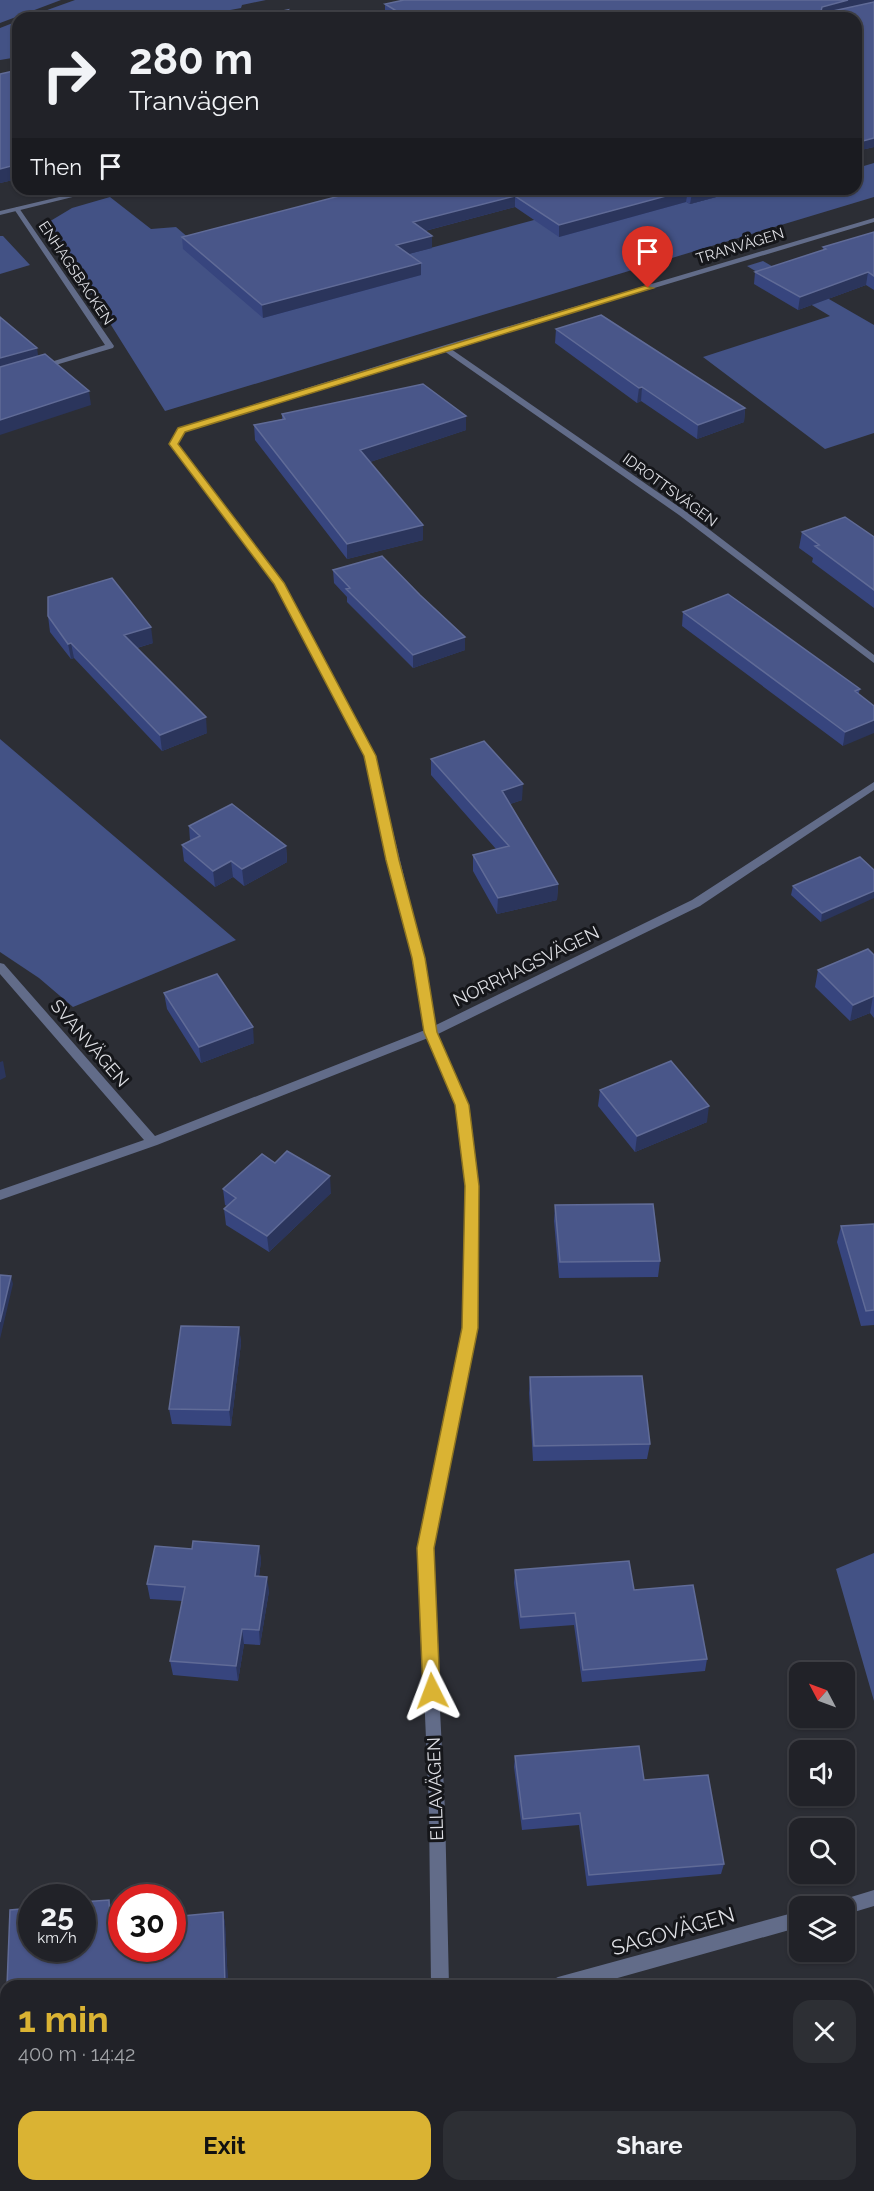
<!DOCTYPE html>
<html lang="en">
<head>
<meta charset="utf-8">
<style>
  :root { --surface:#212228; --page:#2d2f34; --text:#f1f3f6; --muted:#a2a4a8; --line:#3e3f45; --accent:#dab333 }
  body { margin:0; font-family:Raleway,sans-serif; background:var(--page); color:var(--text); height:100vh; display:flex; flex-direction:column; font-size:22px; white-space:nowrap }
  * { box-sizing:border-box; margin:0 }
  p { font-size:20px; color:var(--muted) }
  .icon { flex:none; width:33px; height:33px; fill:none; stroke:currentColor; stroke-width:2; stroke-linecap:round; stroke-linejoin:round }
  .map { position:relative; flex:1; overflow:hidden }
  .drawer { position:absolute; left:0px; top:1980px; width:874px; height:212px; display:flex; flex-direction:column; background:var(--surface); border-radius:18px 18px 0 0; box-shadow:0 2px 4px #0004,0 0 0 2px var(--line) }
  .drawer>* { flex:none }
  .top-card { position:absolute; left:12px; top:12px; width:850px; height:183px; border-radius:18px; box-shadow:0 2px 4px #0004,0 0 0 2px var(--line); background:#212228; color:var(--text); overflow:hidden }
  .needle { width:39px; rotate:311deg }
  .fabs { position:absolute; left:789px; top:1662px; display:grid; gap:12px }
  .fabs a { display:grid; place-items:center; width:66px; height:66px; border-radius:12px; background:var(--surface); box-shadow:0 2px 4px #0004,0 0 0 2px var(--line); font-size:30px }
  .speed { position:absolute; left:18px; top:1884px; display:flex; gap:12px; font-size:30px; font-weight:700; text-align:center }
  .speed>* { display:grid; place-content:center; width:78px; height:78px; border-radius:50%; background:var(--surface); box-shadow:0 2px 4px #0004,0 0 0 2px var(--line); line-height:1 }
  .speed small { font-size:15px; font-weight:400 }
  .speed .limit { border:9px solid #d22; background:#fff; color:#111 }
  .pin { position:absolute; display:grid; place-items:center; width:51px; height:51px; color:#fff; margin:-62px -26px; border-radius:50% 50% 50% 0; rotate:-45deg; box-shadow:0 0 6px #0007 }
  .pin .icon { rotate:45deg }
  .me { position:absolute; width:66px; margin:-33px; rotate:357deg; stroke-linejoin:round; filter:drop-shadow(0 0 4px #0008) }
  .turn { display:flex; align-items:center; gap:21px; height:126px; padding:0 18px; font-size:27px }
  .turn .icon { width:78px; height:78px; stroke-width:2.5 }
  .turn b { display:block; font-size:42px; line-height:51px }
  .then { display:flex; align-items:center; height:57px; padding:0 18px; background:#0003; gap:12px; font-size:22px }
  .round { display:grid; place-items:center; flex:none; width:63px; height:63px; border-radius:18px; background:var(--page) }
  .headline { display:flex; align-items:center; justify-content:space-between; height:102px; padding:0 18px }
  h1 { font-size:36px; font-weight:700; line-height:45px; color:var(--accent) }
  .cta { display:flex; gap:12px; margin-top:auto; padding:12px 18px }
  .cta a { flex:1; height:69px; border-radius:18px; background:var(--accent); color:#111; font-size:24px; font-weight:700; line-height:69px; text-align:center }
  .cta a+a { background:var(--page); color:var(--text) }
  .map>svg:first-child { display:block }
  .green { fill:#435285 }
  .lines { fill:none; stroke-linecap:round; stroke-linejoin:round }
  .minor { fill:#626c89; fill-rule:evenodd }
  .tertiary { fill:#626c89; fill-rule:evenodd }
  .wall { fill:#37457e }
  .shaded-wall { fill:#2b355c }
  .building { fill:#495689; stroke:#606b97; stroke-width:1.5 }
  .route { fill:#dab333; stroke:#8e7421; stroke-width:1.5 }
  .labels { text-anchor:middle; dominant-baseline:central; stroke-width:6; stroke-linejoin:round; paint-order:stroke }
  .far-street-label { font-size:15px; fill:#dddee3; stroke:#15161a }
  .street-label { font-size:18px; fill:#dddee3; stroke:#15161a }
  .near-street-label { font-size:21px; fill:#dddee3; stroke:#15161a }
</style>
</head>
<body>
<div class="map">
<svg width="874" height="2191" viewBox="0 0 874 2191">
  <rect width="100%" height="100%" fill="#2c2e35"/>
  <path class="green" d="M0,0H61L0,23Z
    M75,0H266L242,5L241,8L225,11L231,17L223,18H25Z
    M18,21V57L0,60V28Z
    M874,163V197L165,411L47,223L72,208L110,197L151,229L176,227L197,245L397,257L534,220L627,189H665L690,204L742,190L755,194L775,189H856L857,168Z
    M0,236H3L30,265L0,274Z
    M763,261L874,325V433L825,449L703,357L830,316L747,266Z
    M0,739L236,940L73,1007L39,978L0,952Z
    M874,1553V1701L836,1569Z"/>
  <g class="lines">
    <path class="minor" d="M17,207L19,208L114,346L113,348L42,369L35,367L105,345L14,209Z
      M874,218V222L451,349L685,511L874,655V663L679,515L444,351L185,432L177,444L284,583L375,757L424,959L436,1025L692,900L874,782V790L700,906L438,1034L468,1105L478,1187L477,1328L432,1548L445,1811L449,1986H431L429,1811L418,1548L463,1328L466,1187L456,1105L428,1038L157,1145L0,1200V1190L144,1140L0,974V963L4,964L155,1136L425,1030L412,959L365,757L275,584L169,444L179,428L442,346Z
      M874,1890V1906L844,1915V1906H836L838,1901Z
      M800,1911V1927L589,1986H549L552,1980L558,1977Z
      M0,2136H6V2154H0Z
      M453,2186H471L473,2191H455Z"/>
    <path class="tertiary" d="M93,189H105L0,215V211Z"/>
  </g>
  <path class="wall" d="M404,0H874V147L861,150L856,147V18H393L385,13V4Z
    M18,70V181L15,182L13,180L0,183Z
    M330,189H742V190L690,204L686,202L559,237L515,207L425,231L432,248L408,254L421,275L263,318L183,249L182,237L340,196Z
    M874,232V290L866,285L798,310L754,284L755,272L823,250V247Z
    M556,329L745,408L744,422L697,439L641,401L637,403L555,343Z
    M282,414L466,430L370,462L423,525V540L347,559L255,440L254,425L282,419Z
    M802,532L874,537V608L812,562L813,558L799,548Z
    M333,570L420,595L465,637V650L413,668L347,602V597L334,583Z
    M683,612L860,689L843,746L682,626Z
    M48,616L153,643L137,648L207,733L162,751L74,658L71,659L50,632Z
    M431,759L522,800L510,804L558,884L557,900L497,914L473,871V855L496,849L431,775Z
    M189,826L286,846L287,862L244,886L233,877L215,887L184,861L182,845L190,841Z
    M860,857L821,922L791,895L793,886Z
    M874,955V1018L870,1013L850,1021L815,987L818,970Z
    M164,993L254,1043L201,1063L167,1009Z
    M600,1090L707,1122L635,1152L598,1106Z
    M275,1163L331,1193L269,1252L226,1225L224,1209L227,1206L225,1205L223,1189Z
    M555,1205L660,1261L658,1277L559,1278L554,1221Z
    M874,1224V1325L861,1326L837,1242L841,1226Z
    M239,1327L241,1343L231,1426L172,1424L169,1409Z
    M530,1377L650,1444L647,1459L533,1461L529,1393Z
    M259,1546L261,1561L259,1576L269,1591L260,1645L244,1644L238,1681L173,1675L170,1661L182,1601L150,1599L147,1584L192,1549Z
    M515,1570L634,1590L707,1659L705,1671L582,1682L574,1625L520,1629L514,1583Z
    M515,1756L644,1780L724,1864L721,1874L587,1886L579,1825L522,1830L514,1767Z
    M109,1900L113,1912L114,1923L223,1912L225,1924L228,1986H7Z"/>
  <path class="shaded-wall" d="M848,0H874L873,2L820,18L822,7Z
    M288,10V18H281Z
    M874,138V147L861,150L863,141Z
    M11,166L13,180L0,183V169Z
    M18,167V181L15,182L13,168Z
    M705,189H742V190L690,204L692,193Z
    M688,190L686,202L559,237V225Z
    M515,196V207L413,234V222Z
    M432,236V248L397,257L396,245Z
    M421,263V275L263,318L262,305Z
    M868,272L866,285L798,310L800,297Z
    M37,348L39,362L0,373V358Z
    M642,387L641,401L637,403L639,388Z
    M89,391L91,405L0,435V420Z
    M745,408L744,422L697,439L698,425Z
    M466,416V430L361,465L360,450Z
    M423,525V540L347,559V544Z
    M151,627L153,643L126,651L124,635Z
    M465,637V650L413,668V655Z
    M71,643L74,658L71,659L68,644Z
    M206,717L207,733L162,751L160,735Z
    M874,720V733L843,746L845,732Z
    M523,784L522,800L501,807L502,791Z
    M286,846L287,862L244,886L242,869Z
    M231,861L233,877L215,887L213,871Z
    M558,884L557,900L497,914L498,898Z
    M874,891V898L821,922L822,913Z
    M873,997L870,1013L850,1021L853,1005Z
    M253,1027L254,1043L201,1063L199,1047Z
    M3,1061L6,1077L0,1080V1062Z
    M709,1106L707,1122L635,1152L637,1136Z
    M330,1176L331,1193L269,1252L267,1236Z
    M11,1276L13,1284L0,1339V1322Z
    M239,1327L241,1343L231,1426L229,1410Z
    M259,1546L261,1561L257,1591L255,1576Z
    M267,1577L269,1591L260,1645L259,1630Z
    M242,1629L244,1644L238,1681L236,1666Z
    M109,1900L113,1912L114,1936L110,1924Z
    M223,1912L225,1924L228,1986H225Z"/>
  <path class="building" d="M404,0H848L822,7L821,11H833L874,2V138L863,141L856,137V18H408L385,4Z
    M288,10L281,18H248Z
    M18,70V167L13,168L11,166L0,169V74Z
    M345,189H705L692,193L688,190L559,225L515,196L413,222L432,236L396,245L421,263L262,305L182,237L351,193Z
    M874,232V276L868,272L800,297L755,272L826,249L823,247Z
    M601,315L745,408L698,425L642,387L639,388L556,329Z
    M0,317L37,348L0,358Z
    M45,354L89,391L0,420V367Z
    M423,384L466,416L360,450L423,525L347,544L254,425L285,419L282,414Z
    M845,517L874,537V590L815,546L819,545L802,532Z
    M382,556L420,595L465,637L413,655L346,589L350,588L333,570Z
    M112,578L151,627L124,635L206,717L160,735L71,643L68,644L48,616V597Z
    M728,594L860,689L855,691L874,706V720L845,732L683,612Z
    M484,741L523,784L502,791L558,884L498,898L473,855L509,846L431,759Z
    M232,804L286,846L242,869L231,861L213,871L182,845L200,836L189,826Z
    M860,857L874,870V891L822,913L793,886Z
    M868,949L874,955V996L853,1005L818,970Z
    M217,974L253,1027L199,1047L164,993Z
    M671,1061L709,1106L637,1136L600,1090Z
    M287,1151L330,1176L267,1236L224,1209L236,1198L223,1189L262,1154L275,1163Z
    M653,1204L660,1261L560,1262L555,1205Z
    M874,1224V1310L866,1311L841,1226Z
    M0,1275L11,1276L0,1322Z
    M181,1326L239,1327L229,1410L169,1409Z
    M642,1376L650,1444L534,1446L530,1377Z
    M193,1541L259,1546L255,1576L267,1577L259,1630L242,1629L236,1666L170,1661L185,1587L147,1584L155,1546L192,1549Z
    M629,1561L634,1590L693,1585L707,1659L583,1670L575,1613L521,1617L515,1570Z
    M639,1746L644,1780L708,1775L724,1864L589,1875L580,1813L523,1819L515,1756Z
    M109,1900L110,1924L122,1923V1948H172V1917L223,1912L225,1986H152V1980L98,1986H7L10,1910L32,1908V1948H82V1902Z
    M617,2186H712L711,2191H616Z"/>
  <path class="route" d="M645,286L653,288L185,432L178,444L284,583L376,756L399,860L425,958L437,1032L469,1105L479,1186L478,1328L434,1548L440,1691L438,1697L432,1699L425,1697L423,1691L417,1548L462,1328L465,1186L455,1105L424,1032L412,958L386,860L364,756L274,584L169,444L178,428Z"/>
  <g class="labels">
    <g class="far-street-label">
      <text transform="translate(740 246) rotate(-17)">TRANVÄGEN</text>
      <text transform="translate(76 273) rotate(56)">ENHAGSBACKEN</text>
      <text transform="translate(670 490) rotate(36)">IDROTTSVÄGEN</text>
    </g>
    <g class="street-label">
      <text transform="translate(526 966) rotate(-26)">NORRHAGSVÄGEN</text>
      <text transform="translate(90 1043) rotate(49)">SVANVÄGEN</text>
      <text transform="translate(435 1789) rotate(-92)">ELLAVÄGEN</text>
    </g>
    <g class="near-street-label">
      <text transform="translate(673 1931) rotate(-16)">SAGOVÄGEN</text>
    </g>
  </g>
</svg>
<div class="fabs">
<a><svg class="needle" viewBox="-14 -14 28 28"><path d="M0-13l5 13h-10z" fill="#e53935"/><path d="M0 13l5-13h-10z" fill="#a2a4a8"/></svg></a>
<a><svg class="icon" aria-label="sound" viewBox="0 0 24 24"><path d="M4 9h4l5-4v14l-5-4H4zM17 9q2 3 0 6"/></svg></a>
<a><svg class="icon" aria-label="search" viewBox="0 0 24 24"><circle cx="10" cy="10" r="6"/><path d="M15 15l6 6"/></svg></a>
<a><svg class="icon" aria-label="layers" viewBox="0 0 24 24"><path d="M12 4l9 5-9 5-9-5zM3 14l9 5 9-5"/></svg></a>
</div>
<div class="speed"><div>25<small>km/h</small></div><div class="limit">30</div></div>
<div class="pin" style="left:648px;top:288px;background:#d93025"><svg class="icon" aria-label="arrive" viewBox="0 0 24 24"><path d="M6 21V4h12l-3 4 3 4H6"/></svg></div>
<svg class="me" style="left:432px;top:1691px" viewBox="-20 -20 40 40"><path d="M0-17L14 15 0 8-14 15z" fill="#dab333" stroke="#fff" stroke-width="4"/></svg>
<div class="top-card">
<div class="turn"><svg class="icon" aria-label="right" viewBox="0 0 24 24"><path d="M7 20v-9h11M14 6l5 5-5 5"/></svg><div><b>280 m</b>Tranvägen</div></div>
<div class="then">Then<svg class="icon" aria-label="arrive" viewBox="0 0 24 24"><path d="M6 21V4h12l-3 4 3 4H6"/></svg></div>
</div>
<section class="drawer">
<div class="headline"><div><h1>1 min</h1><p>400 m · 14:42</p></div><a class="round"><svg class="icon" aria-label="close" viewBox="0 0 24 24"><path d="M6 6l12 12M18 6L6 18"/></svg></a></div>
<div class="cta"><a>Exit</a><a>Share</a></div>
</section>
</div>
</body>
</html>
